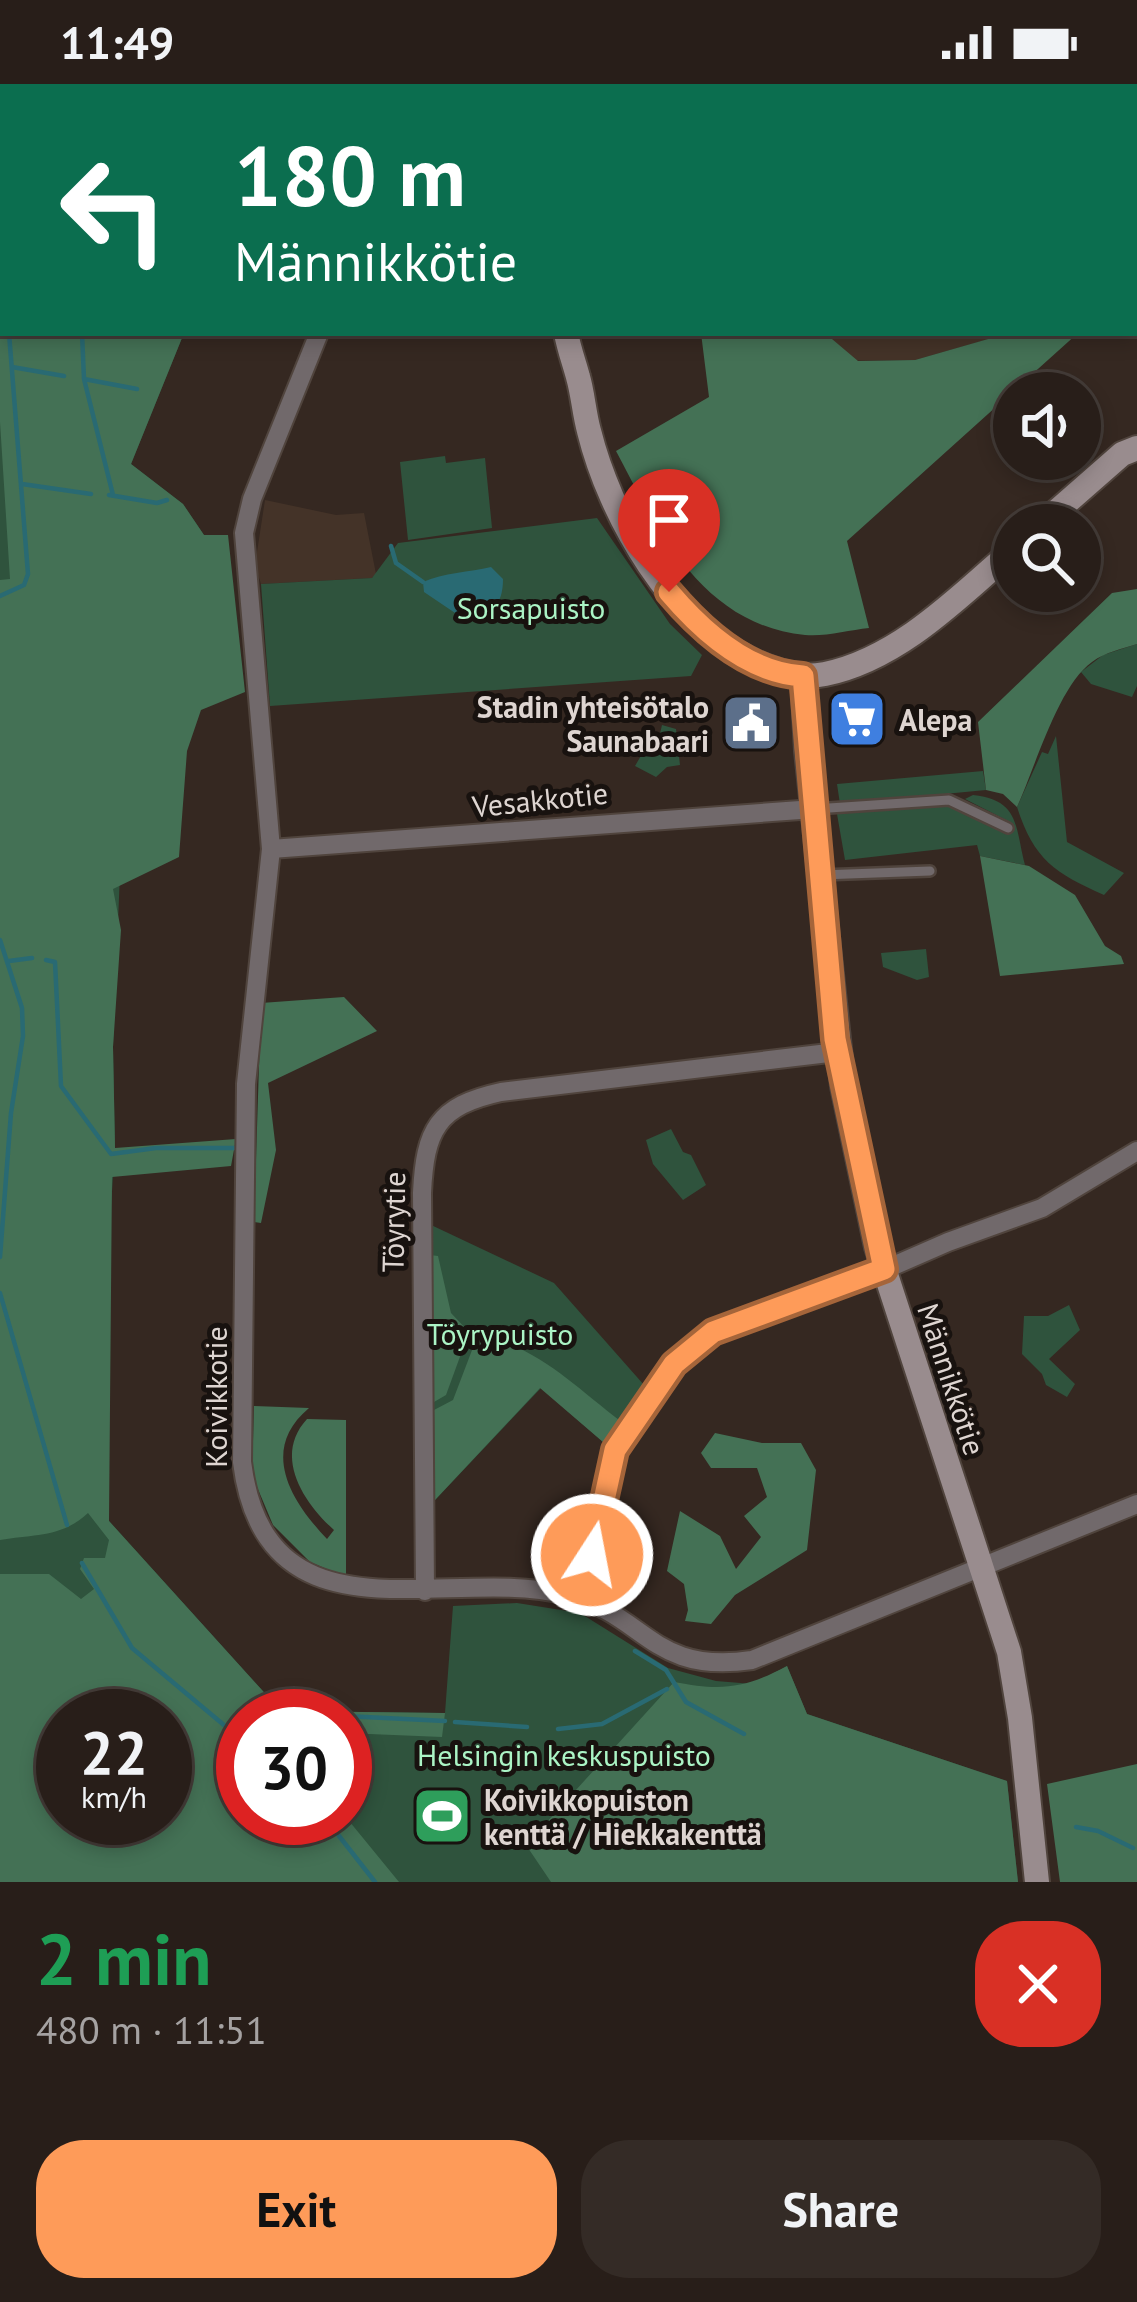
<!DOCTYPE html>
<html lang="en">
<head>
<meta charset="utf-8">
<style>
  :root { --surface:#281e19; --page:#342b26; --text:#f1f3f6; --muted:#a5a2a2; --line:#443c38; --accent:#fe9b59 }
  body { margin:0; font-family:"PT Sans",sans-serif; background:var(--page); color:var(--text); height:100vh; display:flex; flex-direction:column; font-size:45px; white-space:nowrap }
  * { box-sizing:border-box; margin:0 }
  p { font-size:39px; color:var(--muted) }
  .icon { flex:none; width:66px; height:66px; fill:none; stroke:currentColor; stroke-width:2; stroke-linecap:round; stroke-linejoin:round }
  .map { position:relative; height:1798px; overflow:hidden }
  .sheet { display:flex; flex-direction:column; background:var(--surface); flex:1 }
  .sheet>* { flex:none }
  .top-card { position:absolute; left:0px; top:0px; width:1137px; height:252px; box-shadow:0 6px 18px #0003,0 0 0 3px var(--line); background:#0b6e4f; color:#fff; overflow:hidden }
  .controls { position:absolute; left:993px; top:288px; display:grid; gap:24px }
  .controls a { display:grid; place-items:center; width:108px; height:108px; border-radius:50%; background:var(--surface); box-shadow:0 6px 18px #0003,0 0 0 3px var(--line); font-size:60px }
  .speed { position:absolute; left:36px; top:1605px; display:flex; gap:24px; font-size:60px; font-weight:700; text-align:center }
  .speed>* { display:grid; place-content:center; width:156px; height:156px; border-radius:50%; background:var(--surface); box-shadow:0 6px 18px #0003,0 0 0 3px var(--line); line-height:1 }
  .speed small { font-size:30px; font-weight:400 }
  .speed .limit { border:18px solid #d22; background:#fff; color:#111 }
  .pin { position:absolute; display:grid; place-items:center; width:102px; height:102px; color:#fff; margin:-123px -51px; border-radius:50% 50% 50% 0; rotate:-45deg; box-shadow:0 0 12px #0007 }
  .pin .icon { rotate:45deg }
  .me { position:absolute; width:132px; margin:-66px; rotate:11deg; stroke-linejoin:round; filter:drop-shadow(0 0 9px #0008) }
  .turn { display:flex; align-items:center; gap:42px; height:252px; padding:0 36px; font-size:54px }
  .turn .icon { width:156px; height:156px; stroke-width:2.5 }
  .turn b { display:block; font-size:84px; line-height:102px }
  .round { display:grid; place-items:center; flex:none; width:126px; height:126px; border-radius:48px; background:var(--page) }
  .headline { display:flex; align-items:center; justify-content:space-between; height:204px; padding:0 36px }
  h1 { font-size:72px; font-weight:700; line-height:90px; color:#1e9e55 }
  .action { display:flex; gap:24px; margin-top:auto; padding:24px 36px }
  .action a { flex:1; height:138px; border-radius:48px; background:var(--accent); color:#111; font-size:48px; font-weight:700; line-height:138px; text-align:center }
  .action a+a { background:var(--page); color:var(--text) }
  .status { display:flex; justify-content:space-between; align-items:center; height:84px; padding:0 60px; background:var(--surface); direction:ltr }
  .status svg { height:33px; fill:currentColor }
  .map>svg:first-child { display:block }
  .built { fill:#443328 }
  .green { fill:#2f533d; fill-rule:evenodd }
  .forest { fill:#447155; fill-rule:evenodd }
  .water { fill:#296a73 }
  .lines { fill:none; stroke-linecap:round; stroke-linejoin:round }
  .stream { stroke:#296a73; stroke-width:4.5 }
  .lane-casing { stroke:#50443d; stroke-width:14 }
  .street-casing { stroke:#50443d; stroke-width:22 }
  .secondary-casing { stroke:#50443d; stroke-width:28 }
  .lane { stroke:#71696b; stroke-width:9 }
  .street { stroke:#71696b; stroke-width:18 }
  .secondary { stroke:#998c8e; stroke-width:24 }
  .route-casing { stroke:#a5653a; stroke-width:30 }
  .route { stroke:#fe9b59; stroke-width:21 }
  .labels { text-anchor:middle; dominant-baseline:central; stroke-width:10; stroke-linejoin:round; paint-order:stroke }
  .park-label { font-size:30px; fill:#abf4c5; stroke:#18120f }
  .poi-label { font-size:30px; font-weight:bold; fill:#ded5d1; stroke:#18120f; text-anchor:start }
  .street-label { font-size:30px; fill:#ded5d1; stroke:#18120f }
</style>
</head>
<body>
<div class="status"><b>11:49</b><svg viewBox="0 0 49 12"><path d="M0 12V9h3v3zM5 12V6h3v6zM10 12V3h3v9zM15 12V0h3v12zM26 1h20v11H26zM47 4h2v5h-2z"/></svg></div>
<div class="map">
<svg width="1137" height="1798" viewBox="0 0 1137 1798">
  <rect width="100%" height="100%" fill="#352821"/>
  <path class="built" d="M790,249H1000V252L915,276L810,277Z
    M265,416L336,431L364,429L376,490L372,494L261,500L255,481Z"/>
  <path class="green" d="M0,0H284L3,3V249H184L131,380L183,420L204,451H228L119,628L121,764L113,963L115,1064L109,1151V1437L281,1627L445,1629L453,1522L517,1519L580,1529L668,1584L716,1597L753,1600L787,1582L807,1630L1007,1697L1018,1798H0ZM63,1632H165V1734H63ZM243,1632H345V1734H243Z
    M445,372L446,379L485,374L492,444L408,456L400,378Z
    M597,434L670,540L702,571L691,592L270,622L261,500L372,494L398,459Z
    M1137,560V602L1132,613L1091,600L1081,588L1103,571Z
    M662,641L676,645L680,681L667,683L656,693L635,682L646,663L658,658Z
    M1056,652L1067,758L1124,789L1104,811C1055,789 1034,776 1017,723L1042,668L1048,670Z
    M983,687L986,706L840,720L837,700Z
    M973,711C1020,716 1015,743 1025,781L980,772L977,761L845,776L837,730L947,721L1005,749L1010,738L965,715Z
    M926,865L929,893L917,896L883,883L881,869Z
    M671,1045L683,1068L691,1071L706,1101L683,1116L653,1080L646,1056Z
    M429,1140L554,1199L644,1301L610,1364L541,1304L435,1416Z
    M1069,1221L1080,1246L1049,1275L1075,1300L1067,1313L1046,1301L1042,1290L1022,1270L1024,1232H1048Z"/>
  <path class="forest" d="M0,0H284L3,3V249H184L131,380L183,420L204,451H228L245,608L201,626L187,667L179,773L113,805L121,846L113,963L115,1064L236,1055L231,1082L112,1093L109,1437L281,1627L445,1629L442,1653L345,1649V1632H243V1734L345,1732L399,1798H0V1490H49L81,1515L94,1505L80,1485L84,1474H105L109,1456L88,1429C61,1454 34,1450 0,1456V496L10,495L0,338ZM63,1632H165V1734H63Z
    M701,249H832V255L858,277L915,276L1009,249H1078L847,457L869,544C849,546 825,553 805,551C703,541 658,447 616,367L709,313Z
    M1137,505V560C1122,565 1105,568 1092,578C1058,602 1035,684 1017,723L1003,710L986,706L978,638L1112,509Z
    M980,772L1029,782L1075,811L1105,862L1121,872L1124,880L1000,892Z
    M344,913L377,947L268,999L276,1066L261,1139L254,1138L261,919Z
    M430,1171L438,1172L451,1229L469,1248L446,1311L434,1318Z
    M489,1251C550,1274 573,1301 623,1339L610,1364L540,1304L435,1416L434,1326L453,1316L477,1253Z
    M254,1322L309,1324C259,1366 291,1417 327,1455L334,1446C303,1418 273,1372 307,1335L346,1336V1493L310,1478L273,1441L252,1391Z
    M715,1349L762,1359H801L816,1386L807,1466L735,1511L711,1540L685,1537L688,1526L684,1500L667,1487L680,1427L720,1452L736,1485L761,1453L744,1432L767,1413L757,1384H711L701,1369Z
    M787,1582L807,1630L1007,1697L1018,1798H551L526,1761L674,1598C721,1607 744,1605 787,1582Z
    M1137,1680V1798H1060L1047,1700Z"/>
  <path class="water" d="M491,483L503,495C503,516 496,527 477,536L461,533L424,508L423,498C443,489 470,488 491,483Z"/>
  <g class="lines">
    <path class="stream" d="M79,3L90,0
      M166,3L169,0
      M204,3L216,0
      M0,56L3,55
      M0,84L3,83
      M0,108L3,131
      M82,249L84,295L113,411
      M146,249L161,250
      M12,283L64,292
      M84,295L137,305
      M22,400L91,410
      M109,411L157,419L167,416
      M391,462L396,479L423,498
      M0,512L24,501L28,490L9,249
      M0,856L22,924L23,952L11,1029L0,1173
      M46,876L55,878L61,1002L111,1070L156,1064H237
      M9,877L32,874
      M0,1209L67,1441
      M82,1479L132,1564L243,1657
      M635,1567L666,1586L686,1618L744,1650
      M128,1632L137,1617
      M250,1632L267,1628L339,1632
      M345,1632L445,1637
      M455,1638L527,1643
      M228,1645L243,1636
      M558,1645L602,1640L667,1605
      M325,1734L375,1798
      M1076,1743L1098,1747L1133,1764"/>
    <defs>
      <path id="lane" d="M1035,0H1048
        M814,725L949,716L1008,744
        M821,791L930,787"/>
      <path id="street" d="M1136,0L1137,17
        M418,3L419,0
        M319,249L252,415L244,449L271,765L246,1000L242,1378C266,1567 447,1480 567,1511C647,1531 651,1591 752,1576L1137,1420
        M271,765L814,725
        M425,1507L422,1109C425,1046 437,1022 501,1008L837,968
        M585,1515C605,1402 612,1321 713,1248L861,1196L948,1158L1042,1124L1137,1067"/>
      <path id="secondary" d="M542,0L543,3
        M566,249C569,265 574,278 578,293C583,310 584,329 589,347C610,432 672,541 755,578C778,588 799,595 825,590C899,575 960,512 1014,465
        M1041,441L1122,370L1137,364
        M803,592L807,667L843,1002L877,1163L1009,1568L1020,1634L1037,1798"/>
    </defs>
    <use href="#lane" class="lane-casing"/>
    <use href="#street" class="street-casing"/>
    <use href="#secondary" class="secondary-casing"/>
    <use href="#lane" class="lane"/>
    <use href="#street" class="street"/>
    <use href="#secondary" class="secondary"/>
  </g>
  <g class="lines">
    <defs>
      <path id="route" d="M592,1471L615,1366L674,1280L713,1248L884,1185L835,955L803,592C749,589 702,547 669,508"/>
    </defs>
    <use href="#route" class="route-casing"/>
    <use href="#route" class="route"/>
  </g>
  <defs>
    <symbol id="supermarket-square" viewBox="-11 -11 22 22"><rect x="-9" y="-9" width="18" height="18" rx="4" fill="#3f7fe0" stroke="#18120f"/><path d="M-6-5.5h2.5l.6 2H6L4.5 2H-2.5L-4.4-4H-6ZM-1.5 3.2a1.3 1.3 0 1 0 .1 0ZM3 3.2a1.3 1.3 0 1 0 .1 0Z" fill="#fff"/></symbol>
    <symbol id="civic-square" viewBox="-11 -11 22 22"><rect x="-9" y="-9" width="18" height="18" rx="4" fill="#5c6f8a" stroke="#18120f"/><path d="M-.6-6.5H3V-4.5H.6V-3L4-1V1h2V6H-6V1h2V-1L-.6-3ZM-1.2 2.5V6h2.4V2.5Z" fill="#fff"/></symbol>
    <symbol id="stadium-square" viewBox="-11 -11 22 22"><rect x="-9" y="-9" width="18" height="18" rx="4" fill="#2e9e5b" stroke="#18120f"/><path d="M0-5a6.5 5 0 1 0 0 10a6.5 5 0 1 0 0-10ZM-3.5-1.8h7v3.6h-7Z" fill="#fff"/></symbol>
  </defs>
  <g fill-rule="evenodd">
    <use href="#supermarket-square" x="824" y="602" width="66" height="66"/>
    <use href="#civic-square" x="718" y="606" width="66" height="66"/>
    <use href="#stadium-square" x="409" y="1699" width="66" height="66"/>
  </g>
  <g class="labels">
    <g class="park-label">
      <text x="531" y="523">Sorsapuisto</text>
      <text x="500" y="1249">Töyrypuisto</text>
      <text x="564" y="1670">Helsingin keskuspuisto</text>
    </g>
    <g class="poi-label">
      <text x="709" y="622" text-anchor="end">Stadin yhteisötalo<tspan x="709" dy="34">Saunabaari</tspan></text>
      <text x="899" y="635">Alepa</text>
      <text x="484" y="1715">Koivikkopuiston<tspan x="484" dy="34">kenttä / Hiekkakenttä</tspan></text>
    </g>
    <g class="street-label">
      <text transform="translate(540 715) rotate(-6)">Vesakkotie</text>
      <text transform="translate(393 1138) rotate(-89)">Töyrytie</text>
      <text transform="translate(952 1295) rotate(72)">Männikkötie</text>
      <text transform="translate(215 1313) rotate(-90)">Koivikkotie</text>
    </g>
  </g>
</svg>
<div class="controls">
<a><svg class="icon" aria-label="sound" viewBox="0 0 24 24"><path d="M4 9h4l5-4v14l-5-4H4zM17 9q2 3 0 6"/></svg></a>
<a><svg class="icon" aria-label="search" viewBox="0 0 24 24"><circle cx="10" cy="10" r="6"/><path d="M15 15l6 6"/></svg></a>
</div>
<div class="speed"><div>22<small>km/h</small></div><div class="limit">30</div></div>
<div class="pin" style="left:669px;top:508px;background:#d93025"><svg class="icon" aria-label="arrive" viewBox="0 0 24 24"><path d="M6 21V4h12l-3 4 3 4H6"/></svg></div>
<svg class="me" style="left:592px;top:1471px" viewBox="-20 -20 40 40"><circle r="17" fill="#fe9b59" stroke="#fff" stroke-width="3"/><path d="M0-11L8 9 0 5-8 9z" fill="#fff"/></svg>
<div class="top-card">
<div class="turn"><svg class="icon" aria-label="left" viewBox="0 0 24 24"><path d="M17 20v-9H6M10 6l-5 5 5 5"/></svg><div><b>180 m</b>Männikkötie</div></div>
</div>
</div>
<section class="sheet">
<div class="headline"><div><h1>2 min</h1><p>480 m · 11:51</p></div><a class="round" style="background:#d93025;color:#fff"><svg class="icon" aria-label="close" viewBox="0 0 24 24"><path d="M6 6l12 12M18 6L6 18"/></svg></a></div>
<div class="action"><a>Exit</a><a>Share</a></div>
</section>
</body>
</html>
